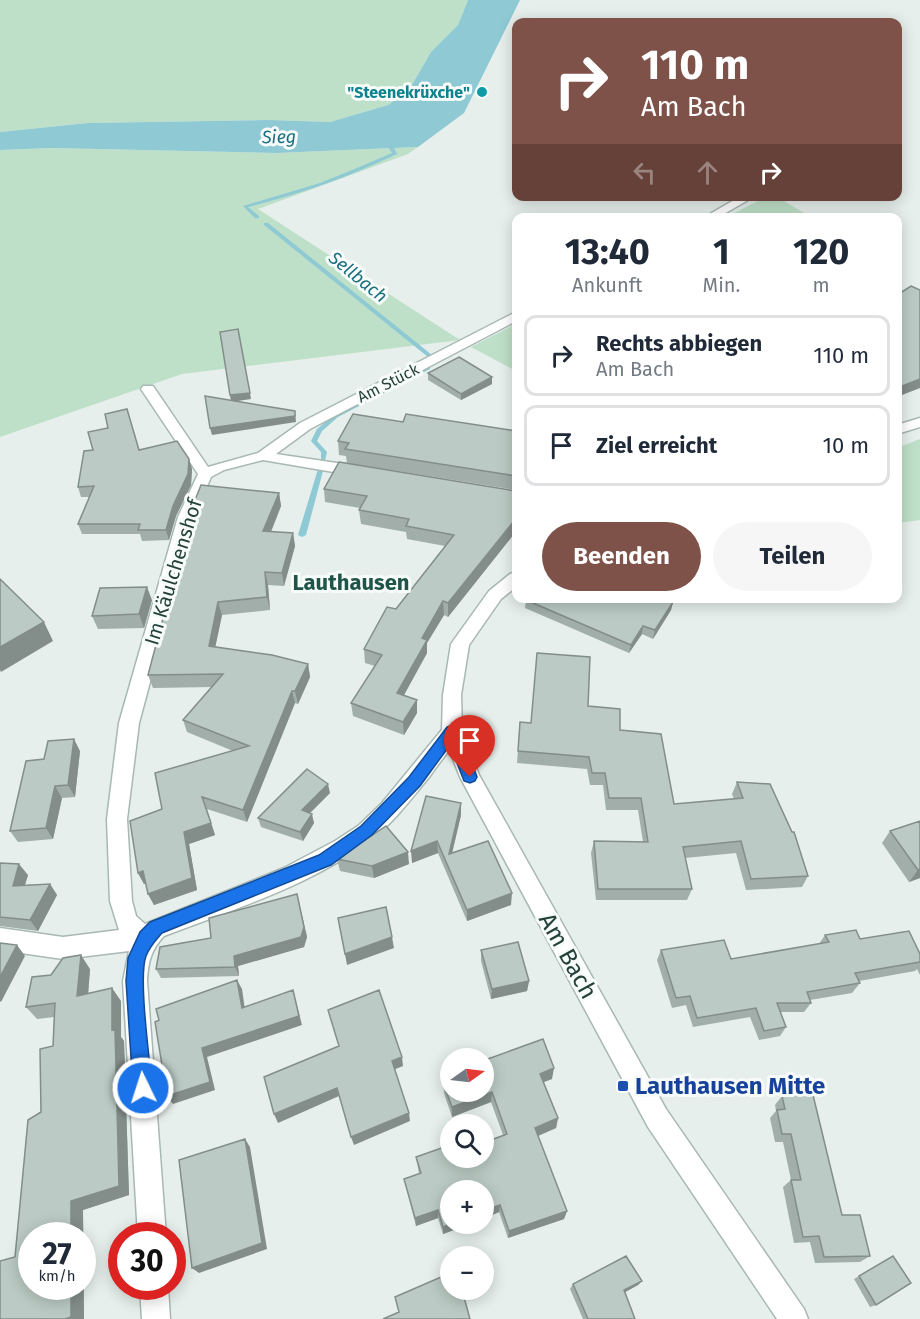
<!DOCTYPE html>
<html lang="de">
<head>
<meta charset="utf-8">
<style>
  :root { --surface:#fff; --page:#f6f6f7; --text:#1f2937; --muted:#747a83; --line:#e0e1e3; --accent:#7f5249 }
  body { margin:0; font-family:"Fira Sans",sans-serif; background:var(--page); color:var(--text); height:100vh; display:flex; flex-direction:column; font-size:22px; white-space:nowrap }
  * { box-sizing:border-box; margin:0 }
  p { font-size:20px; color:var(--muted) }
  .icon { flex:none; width:33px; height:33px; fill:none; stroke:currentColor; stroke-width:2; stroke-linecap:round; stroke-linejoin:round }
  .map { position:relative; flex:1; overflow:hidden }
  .sheet { position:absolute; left:512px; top:213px; width:390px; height:390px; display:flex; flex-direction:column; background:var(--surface); border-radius:12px; box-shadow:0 3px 15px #0003 }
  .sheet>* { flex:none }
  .guide { position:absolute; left:512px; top:18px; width:390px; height:183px; border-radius:12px; box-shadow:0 3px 15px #0003; background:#7f5249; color:#fff; overflow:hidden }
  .needle { width:39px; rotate:76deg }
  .buttons { position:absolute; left:440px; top:1048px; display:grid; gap:12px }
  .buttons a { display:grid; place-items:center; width:54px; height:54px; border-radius:50%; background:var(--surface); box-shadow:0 3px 15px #0003; font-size:30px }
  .speed { position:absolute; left:18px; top:1222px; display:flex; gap:12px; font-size:30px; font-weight:700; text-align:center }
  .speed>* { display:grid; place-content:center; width:78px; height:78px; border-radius:50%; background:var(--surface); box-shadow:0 3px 15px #0003; line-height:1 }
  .speed small { font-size:15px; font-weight:400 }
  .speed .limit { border:9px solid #d22; background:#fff; color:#111 }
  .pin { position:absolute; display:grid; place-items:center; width:51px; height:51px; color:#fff; margin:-62px -26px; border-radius:50% 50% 50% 0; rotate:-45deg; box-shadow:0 0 6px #0007 }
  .pin .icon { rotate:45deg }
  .me { position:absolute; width:66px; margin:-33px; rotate:356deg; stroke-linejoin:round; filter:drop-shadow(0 0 4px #0008) }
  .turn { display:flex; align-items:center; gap:21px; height:126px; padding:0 30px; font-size:27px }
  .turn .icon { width:78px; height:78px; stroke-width:2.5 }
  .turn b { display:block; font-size:42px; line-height:51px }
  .lanes { display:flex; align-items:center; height:57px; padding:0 30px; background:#0003; justify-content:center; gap:30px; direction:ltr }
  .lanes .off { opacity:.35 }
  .eta { display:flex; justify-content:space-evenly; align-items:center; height:102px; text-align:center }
  .eta b { font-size:36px; font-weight:700; line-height:42px }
  .cta { display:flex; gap:12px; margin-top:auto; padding:12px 30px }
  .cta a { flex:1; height:69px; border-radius:36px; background:var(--accent); color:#fff; font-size:24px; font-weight:700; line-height:69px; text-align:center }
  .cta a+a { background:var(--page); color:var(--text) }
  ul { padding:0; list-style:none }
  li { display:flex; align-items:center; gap:18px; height:81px; margin:0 12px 9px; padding:0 18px; border:3px solid var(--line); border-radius:12px }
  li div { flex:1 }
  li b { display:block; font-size:22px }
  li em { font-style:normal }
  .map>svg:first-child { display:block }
  .green { fill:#bfe0c8 }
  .water { fill:#8ec9d4 }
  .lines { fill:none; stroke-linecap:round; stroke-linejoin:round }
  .stream { fill:#8ec9d4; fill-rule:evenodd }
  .minor-casing { stroke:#a8b8b2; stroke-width:3 }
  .tertiary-casing { stroke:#a8b8b2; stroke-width:3 }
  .minor { fill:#fff; fill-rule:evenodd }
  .tertiary { fill:#fff; fill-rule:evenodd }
  .wall { fill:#a1aea9 }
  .shaded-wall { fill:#838d89 }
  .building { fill:#bbcac4; stroke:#838d89; stroke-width:1.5 }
  .route { fill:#1a73e8; stroke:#114b97; stroke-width:1.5 }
  .culture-dot { fill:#0f9aa8; stroke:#f7fbf9; stroke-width:2 }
  .transit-dot { fill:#1a4fb4; stroke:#f7fbf9; stroke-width:2 }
  .labels { text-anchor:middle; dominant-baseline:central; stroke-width:6; stroke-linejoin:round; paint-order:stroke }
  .far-culture-label { font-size:16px; font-weight:bold; fill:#0d838f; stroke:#f7fbf9; text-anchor:end }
  .far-street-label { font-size:16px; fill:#24423a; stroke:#f7fbf9 }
  .far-water-label { font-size:18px; font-style:italic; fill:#1c6f80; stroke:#f7fbf9 }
  .street-label { font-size:20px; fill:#24423a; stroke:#f7fbf9 }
  .quarter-label { font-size:22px; font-weight:bold; fill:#1f5548; stroke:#f7fbf9 }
  .near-street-label { font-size:24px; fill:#24423a; stroke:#f7fbf9 }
  .near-transit-label { font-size:24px; font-weight:bold; fill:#164399; stroke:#f7fbf9; text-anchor:start }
</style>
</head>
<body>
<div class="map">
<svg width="920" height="1319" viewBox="0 0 920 1319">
  <rect width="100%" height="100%" fill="#e6efeb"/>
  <path class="green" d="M0,0H468L458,25L431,52L409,90L388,105L330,122L269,120L88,123L0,132Z
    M418,147L408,154L258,209L460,340L182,374L0,437V150L53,148L276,153Z
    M766,197H777L811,217H726Z
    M516,324V371L471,347Z
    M920,439V520L897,523V448Z"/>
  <path class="water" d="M468,0H520L464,113L418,147L276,153L53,148L0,150V132L88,123L269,120L330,122L388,105L409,90L431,52L458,25Z"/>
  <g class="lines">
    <path class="stream" d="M386,138L390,139L397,154C349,177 300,194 248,207L259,216V218H255L243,206L320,183L357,168L392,153L389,148Z
      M264,223H268L432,355V357H428L264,225Z
      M428,366L430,367V369L338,417L322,431L317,441L327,452L325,461H321V452L311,441L317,429L334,415Z
      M318,469H320L323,471L306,535L302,537L298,535Z"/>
    <defs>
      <path id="minor" d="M741,196H755L717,218H703Z
        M516,312V321L310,429L276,454L357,466L362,468L364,471L362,474L357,476L263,460L224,470L211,477L194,517L139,723L127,819L132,901L136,916L145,924L284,868L335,841L358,826L382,803L445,726L452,723L459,726L462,731C453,747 440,761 430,776C412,798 394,822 371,840C310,886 234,909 164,936C151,950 148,962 147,981L166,1236H138L123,981L129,951L63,959L0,950V928L63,937L119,930L110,901L107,819L119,723L178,517L198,474L141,389L143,386H153L208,467L258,453L300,423Z
        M140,1287H168L170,1319H142Z"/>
      <path id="tertiary" d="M920,418V427L897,434V425Z
        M516,572V587L501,599L469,645L461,695L462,731L479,775L666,1109L804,1309L808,1319H777L648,1127L460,777L442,731L443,695L451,644L489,591L510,574Z"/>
    </defs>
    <use href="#minor" class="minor-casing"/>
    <use href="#tertiary" class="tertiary-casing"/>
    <use href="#minor" class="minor"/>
    <use href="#tertiary" class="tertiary"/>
  </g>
  <path class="wall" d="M428,373L492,384L461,400L428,380Z
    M403,422L516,431V490L354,464L516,491V534H514L448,617L444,615L427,643V653L404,695L417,713L404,735L353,716L351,703L375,666L365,663L364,649L445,546L407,539L406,532L361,524L359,510L360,508L325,502L324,489L347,463L346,456L339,455L338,441Z
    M139,450L189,459L192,469L191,485L176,516L169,540L142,541L140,534H82L78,524L90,497H81L78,487Z
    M279,493L281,506L271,532L293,533L295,546L284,586L268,585L270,610L222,615L215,647L308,664L310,677L298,704L295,703L247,822L207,809L215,835L189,844L197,890L154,905L148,894L146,883L144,884L138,873L162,809L233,751L187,732L183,720L212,687L153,688L148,675Z
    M152,600L144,628L98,629L92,616Z
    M526,600L673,602L671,610L653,639L642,634L629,653L525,608Z
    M588,706L620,730L674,804L734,799L732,794L737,782L808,876L802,887L746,890L736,853L685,858L692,889L687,900H596L591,853L594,841L643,842L638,810H606L603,785H590L587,769L517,763L520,722L531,723Z
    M80,751L75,797L62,798L53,839L18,842L10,831L44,759Z
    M330,793L310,813L314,823L303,841L261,827L258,818Z
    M461,815L452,853L511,905L467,921L438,853L412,863Z
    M920,821V878L909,882L882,843L890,831Z
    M337,859L409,864L374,878L340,871Z
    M0,863L28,875L25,885L50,884L57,895L38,931L0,926Z
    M297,894L307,937L304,947L238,966L239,976L161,978L156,969L211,938Z
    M825,935L860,939L920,954V975L917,969L915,971L859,981L860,983L852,993L810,1000L811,1003L804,1012H780L786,1027L780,1036L759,1040L750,1017L693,1027L686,1005L672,1008L657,960L661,950L731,959L819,944Z
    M481,950L529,981L527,991L491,999L481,961Z
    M90,969L88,994L121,1001V1037L124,1041L129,1195L83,1210L84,1319H0L15,1257L53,1046L54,1017L37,1019L26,1007L51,975Z
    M485,1060L552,1079L544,1082L558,1118L556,1128L538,1136L567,1211L564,1219L508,1238L499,1212L483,1219V1191L450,1224H470L443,1234L438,1218L416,1226L404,1179L419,1174L416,1157L450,1158L503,1135L491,1102L452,1117L444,1093L443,1083L450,1092Z
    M782,1096L842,1215L870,1256L860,1262L815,1263L810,1242L794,1243L783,1187L791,1180L783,1142H775L770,1118L776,1111L775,1105Z
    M893,1256L876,1305L870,1307L854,1279Z
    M642,1281L638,1285L625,1292L635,1319H583L570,1289L573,1284Z"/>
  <path class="shaded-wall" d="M238,329L251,399L231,402L230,395Z
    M492,377V384L461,400V394Z
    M920,379V388L897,397V388Z
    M295,411L296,422L212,435L210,428Z
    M189,459L192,469L191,485L176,516L169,540L166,530L173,506Z
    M279,493L281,506L266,544L263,531Z
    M514,521V534L448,617V603Z
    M293,533L295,546L284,586L282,573Z
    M265,572L268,585L270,610L267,597Z
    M147,587L152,600L144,628L139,614Z
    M443,601L444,615L427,643V653L398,706L397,693L422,638Z
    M218,602L222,615L213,658L209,646Z
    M673,602L671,610L653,639L655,630Z
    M44,622L53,641L1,672L0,670V647Z
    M643,626L642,634L629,653L631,645Z
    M308,664L310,677L298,704L295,691Z
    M292,691L295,703L247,822L243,810Z
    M417,700V713L404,735L403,722Z
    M74,739L80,751L75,797L68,785Z
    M328,784L330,793L304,819L302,810Z
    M55,786L62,798L53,839L46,828Z
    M202,797L215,835L189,844L197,890L154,905L148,894L184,832Z
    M461,803V815L449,866V854Z
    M312,814L314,823L303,841L300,832Z
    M437,841L438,853L412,863L411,851Z
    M408,852L409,864L374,878L372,866Z
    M19,864L28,875L21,897L13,886Z
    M920,869V878L909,882L918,870Z
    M143,871L149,882L144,884L138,873Z
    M50,884L57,895L38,931L30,920Z
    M512,893L511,905L467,921V910Z
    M297,894L307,937L304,947L238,966L239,976L235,967L234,956Z
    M392,937L394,948L347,965L345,954Z
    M17,945L25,956L1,1002L0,1001V977Z
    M81,955L90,969L87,1009L77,996Z
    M237,980L242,989L246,1017L242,1008Z
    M529,981L527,991L491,999L492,989Z
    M112,988L121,1001V1037L124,1041L129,1195L83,1210L84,1319H65L71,1287H82V1236H71V1201L112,1030Z
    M293,990L302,1025L207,1057L215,1090L173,1104L167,1096L202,1048Z
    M402,1057L403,1066L393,1070L392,1061Z
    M554,1068L552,1079L538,1084L540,1074Z
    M337,1088L339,1096L278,1123L274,1114Z
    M492,1092L491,1102L452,1117V1107Z
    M409,1113L410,1121L354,1145L351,1137Z
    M558,1118L556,1128L533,1138L535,1128Z
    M245,1139L250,1147L267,1249L199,1273L192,1268Z
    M500,1205L499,1212L483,1219V1211Z
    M438,1210V1218L416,1226L415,1218Z
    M567,1211L564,1219L508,1238L509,1231Z
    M451,1224H470L443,1234V1227Z
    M642,1281L638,1285L620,1295L624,1290Z"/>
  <path class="building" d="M911,286L920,290V379L897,388V312L901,310L897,308V295Z
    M238,329L250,393L230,395L220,332Z
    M459,357L492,377L461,394L428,373Z
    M205,396L295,411V416L210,428Z
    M127,409L139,450L177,441L189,459L188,474L173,506L166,530H138L140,524H78L94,486L78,487L84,451L93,450L88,432L108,428L105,414Z
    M353,414L403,422L406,414L516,431V476L345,449L349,443L338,441Z
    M339,462L516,491V521H514L448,603L443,601L422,638L427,640L397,693L417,700L403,722L351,703L382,655L364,649L387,607L396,609L454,535L406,526L409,519L359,510L367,496L324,489Z
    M201,485L279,493L263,531L293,533L282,573L265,572L267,597L218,602L209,646L272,655L308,664L295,691H292L243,810L202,797L211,823L184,832L192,878L148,894L143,871L138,873L130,821L162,809L155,773L249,746L183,720L223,674L148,675L193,505Z
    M0,579L44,622L0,647Z
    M147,587L139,614L92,616L100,588Z
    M527,598H663L673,602L655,630L643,626L631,645L526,600Z
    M537,653L590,657L588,706L620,709V730L661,734L674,804L743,798L737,782L770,784L792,832H794L808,876L751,879L741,841L683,847L692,889H598L594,841L648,842L641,798H609L605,773H592L589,757L518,751L520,722L531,723Z
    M74,739L68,785L55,786L46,828L10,831L26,761L44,759L48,741Z
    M307,769L328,784L302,810L312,814L300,832L258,818Z
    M426,796L461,803L449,854L488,841L512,893L467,910L437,841L411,851Z
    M920,821V869L918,870L890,831Z
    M386,826L408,852L372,866L337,859Z
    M0,863L19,864L13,886L50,884L30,920L0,917Z
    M297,894L304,927L301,937L234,956L235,967L156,969L160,947L211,938L209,918Z
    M386,907L392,937L345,954L338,918Z
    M856,930L860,939L909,931L920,954V962L855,973L860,983L807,992L811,1003H777L786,1027L764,1031L756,1008L697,1018L690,996L676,998L661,950L724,940L731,959L829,942L825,935Z
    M518,942L529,981L492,989L481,950Z
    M0,943L17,945L0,977Z
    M81,955L77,996L112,988V1030L115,1029L119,1186L71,1201V1236H32V1287H71V1317L65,1319H0V1261L15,1257L28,1120L41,1112L40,1049L53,1046L55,1003L26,1007L32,977L51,975L63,958Z
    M237,980L242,1008L293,990L299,1016L202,1048L210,1082L167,1096L155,1022L159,1020L156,1009Z
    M379,990L402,1057L392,1061L409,1113L351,1137L337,1088L274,1114L264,1077L339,1046L328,1010Z
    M543,1039L554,1068L540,1074L558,1118L535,1128L567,1211L509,1231L500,1205L483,1211V1191H450L451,1224L443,1227L438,1210L415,1218L404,1179L421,1173L416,1157L450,1145V1158H483V1143L507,1134L492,1092L452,1107L443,1083L450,1080V1092H483V1059H480L484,1057L485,1060Z
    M813,1095L842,1215H860L870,1256L824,1257L819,1236L803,1237L791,1180H801L791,1134H782L777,1110L785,1109L782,1096Z
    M245,1139L262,1243L192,1268L179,1160Z
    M626,1256L642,1281L624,1290L635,1319H588L573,1284Z
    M893,1256L911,1283L876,1305L859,1276Z
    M448,1274L450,1283V1290H452L453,1293L459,1290H462L470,1319H383L399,1312L395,1297Z"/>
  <path class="route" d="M452,725L458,727L460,731L477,777L475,781L470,783L464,781L450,745L420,786L372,835L331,865L162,933C155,941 150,946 146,956C138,978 150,1060 152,1088L150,1095L143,1097L136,1095L133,1088L126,981L128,958L140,932L150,922L319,855L361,826L409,777L447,727Z"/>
  <circle class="culture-dot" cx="482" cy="92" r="6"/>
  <rect class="transit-dot" x="617" y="1080" width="12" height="12" rx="3"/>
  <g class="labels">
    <g class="far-culture-label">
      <text x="470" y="92">"Steenekrüxche"</text>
    </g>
    <g class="far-street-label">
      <text transform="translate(388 383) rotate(-27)">Am Stück</text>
    </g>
    <g class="far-water-label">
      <text transform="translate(279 137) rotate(-1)">Sieg</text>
      <text transform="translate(358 277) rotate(39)">Sellbach</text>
    </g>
    <g class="street-label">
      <text transform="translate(173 572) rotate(-73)">Im Käulchenshof</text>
    </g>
    <g class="quarter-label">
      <text x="351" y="582">Lauthausen</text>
    </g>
    <g class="near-street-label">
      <text transform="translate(568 956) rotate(61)">Am Bach</text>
    </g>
    <g class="near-transit-label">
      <text x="635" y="1086">Lauthausen Mitte</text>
    </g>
  </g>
</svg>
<div class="buttons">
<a><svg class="needle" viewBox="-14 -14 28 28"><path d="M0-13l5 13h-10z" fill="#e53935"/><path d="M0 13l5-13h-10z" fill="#747a83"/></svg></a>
<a><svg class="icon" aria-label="search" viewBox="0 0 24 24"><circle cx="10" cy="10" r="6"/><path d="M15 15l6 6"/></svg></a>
<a>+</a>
<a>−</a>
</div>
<div class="speed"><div>27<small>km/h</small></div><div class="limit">30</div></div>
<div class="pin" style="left:470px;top:777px;background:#d93025"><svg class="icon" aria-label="arrive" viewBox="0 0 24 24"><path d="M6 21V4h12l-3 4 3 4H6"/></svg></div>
<svg class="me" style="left:143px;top:1088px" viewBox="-20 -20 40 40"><circle r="17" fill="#1a73e8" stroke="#fff" stroke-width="3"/><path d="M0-11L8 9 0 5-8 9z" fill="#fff"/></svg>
<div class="guide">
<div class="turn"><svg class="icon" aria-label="right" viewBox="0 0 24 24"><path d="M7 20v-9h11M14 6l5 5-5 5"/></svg><div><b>110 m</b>Am Bach</div></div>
<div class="lanes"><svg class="icon off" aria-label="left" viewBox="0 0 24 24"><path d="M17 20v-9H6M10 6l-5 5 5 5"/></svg><svg class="icon off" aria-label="ahead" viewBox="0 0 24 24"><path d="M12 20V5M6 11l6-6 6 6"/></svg><svg class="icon" aria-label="right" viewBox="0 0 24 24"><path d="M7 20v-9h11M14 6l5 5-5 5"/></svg></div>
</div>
<section class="sheet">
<div class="eta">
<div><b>13:40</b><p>Ankunft</p></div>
<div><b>1</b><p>Min.</p></div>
<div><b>120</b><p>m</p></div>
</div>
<ul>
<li><svg class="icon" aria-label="right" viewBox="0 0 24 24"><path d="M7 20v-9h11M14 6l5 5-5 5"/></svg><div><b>Rechts abbiegen</b><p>Am Bach</p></div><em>110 m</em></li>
<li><svg class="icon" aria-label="arrive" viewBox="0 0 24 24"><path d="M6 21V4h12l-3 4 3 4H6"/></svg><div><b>Ziel erreicht</b></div><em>10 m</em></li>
</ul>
<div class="cta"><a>Beenden</a><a>Teilen</a></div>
</section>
</div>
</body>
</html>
